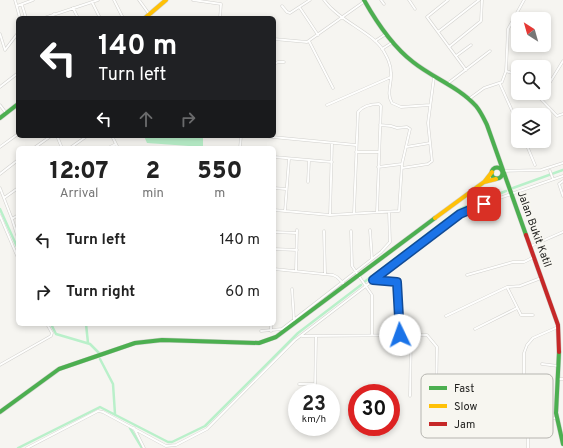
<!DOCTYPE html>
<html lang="en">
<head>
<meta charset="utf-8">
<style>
  :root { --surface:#fff; --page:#f6f6f6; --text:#222; --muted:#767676 }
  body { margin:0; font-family:Overpass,sans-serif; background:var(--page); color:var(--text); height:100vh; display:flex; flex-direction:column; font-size:15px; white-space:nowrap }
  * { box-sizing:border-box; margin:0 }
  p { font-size:13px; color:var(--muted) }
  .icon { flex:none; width:22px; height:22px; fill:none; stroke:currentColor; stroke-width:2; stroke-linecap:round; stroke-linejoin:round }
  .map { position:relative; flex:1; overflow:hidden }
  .drawer { position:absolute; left:16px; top:146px; width:260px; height:180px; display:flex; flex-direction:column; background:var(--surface); border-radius:6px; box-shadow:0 2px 6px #0003 }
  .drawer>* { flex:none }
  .banner { position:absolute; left:16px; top:16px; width:260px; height:122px; border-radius:6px; box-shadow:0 2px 6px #0003; background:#202124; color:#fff; overflow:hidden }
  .needle { width:26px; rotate:323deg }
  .tools { position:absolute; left:511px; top:12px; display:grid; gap:8px }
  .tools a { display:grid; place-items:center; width:40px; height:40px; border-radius:6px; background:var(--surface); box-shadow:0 2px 6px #0003; font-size:20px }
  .speed { position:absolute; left:288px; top:384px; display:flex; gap:8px; font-size:20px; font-weight:700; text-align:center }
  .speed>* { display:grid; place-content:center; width:52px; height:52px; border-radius:50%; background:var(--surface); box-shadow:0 2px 6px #0003; line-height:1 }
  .speed small { font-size:10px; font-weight:400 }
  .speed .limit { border:6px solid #d22; background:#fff; color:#111 }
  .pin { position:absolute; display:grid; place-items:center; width:34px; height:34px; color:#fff; margin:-17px; border-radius:8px; box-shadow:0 2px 6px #0006 }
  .me { position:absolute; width:44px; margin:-22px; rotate:357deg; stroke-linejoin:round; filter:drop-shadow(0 0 3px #0008) }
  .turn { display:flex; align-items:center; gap:14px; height:84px; padding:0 16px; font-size:18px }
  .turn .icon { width:52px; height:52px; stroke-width:2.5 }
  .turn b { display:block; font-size:28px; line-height:34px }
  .lanes { display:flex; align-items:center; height:38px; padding:0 16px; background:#0003; justify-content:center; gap:20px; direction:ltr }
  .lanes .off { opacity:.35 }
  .eta { display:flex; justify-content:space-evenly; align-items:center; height:68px; text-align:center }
  .eta b { font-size:24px; font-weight:800; line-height:28px }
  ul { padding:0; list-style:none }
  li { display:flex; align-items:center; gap:12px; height:52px; padding:0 16px }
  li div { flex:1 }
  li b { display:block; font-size:15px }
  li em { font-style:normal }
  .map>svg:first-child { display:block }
  .water { fill:#b9f0ca }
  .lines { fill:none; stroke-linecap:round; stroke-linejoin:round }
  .canal { stroke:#b9f0ca; stroke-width:2.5 }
  .street-casing { stroke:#d2d1ce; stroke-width:3 }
  .fast-casing { stroke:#d2d1ce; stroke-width:5 }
  .slow-casing { stroke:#d2d1ce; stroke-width:5 }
  .jam-casing { stroke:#d2d1ce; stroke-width:5 }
  .street { stroke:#fefefd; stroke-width:2 }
  .fast { stroke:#4caf50; stroke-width:4 }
  .slow { stroke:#ffc107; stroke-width:4 }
  .jam { stroke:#c62828; stroke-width:4 }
  .route-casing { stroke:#114b97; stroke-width:10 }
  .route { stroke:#1a73e8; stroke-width:7 }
  .labels { text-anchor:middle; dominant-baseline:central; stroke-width:3.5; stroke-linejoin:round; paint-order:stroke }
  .street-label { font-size:11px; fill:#1e1e1c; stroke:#f7f6f0 }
  .key { fill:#f7f6f0; stroke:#b6b5b0; stroke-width:1 }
  .key-label { font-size:11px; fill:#1e1e1c }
</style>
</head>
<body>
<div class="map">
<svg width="563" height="448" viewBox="0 0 563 448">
  <rect width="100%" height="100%" fill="#f6f5f1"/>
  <path class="water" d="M144,136H203V147L147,143Z"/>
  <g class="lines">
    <path class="canal" d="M513,188L563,170
      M0,209L18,249
      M363,283L460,209L506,191
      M51,324L56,334L90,344L99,353
      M86,324L88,343
      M100,359L113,384L115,414
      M130,428L142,448
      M18,448L100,407L168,442H172L205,426L298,333L361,285"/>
    <defs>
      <path id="street" d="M15,0L20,18
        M114,0L123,18
        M139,0L152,18
        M193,0L221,4L220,18
        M324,0C339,21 372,32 383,50C387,57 391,64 391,73C392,84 386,93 392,103L401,107L430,105
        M381,0L384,4
        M409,0L415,9
        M448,0L427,17L466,70
        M92,2L100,18
        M22,5L26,18
        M17,6L33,0
        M282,6L287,12L290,13L310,0
        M73,8L78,18
        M300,8L318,35
        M54,14L55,18
        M44,18L98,0
        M438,32L479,0
        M0,34L5,50
        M274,39L307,42L365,1
        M309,41L333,88
        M375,41L386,34
        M449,47L481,21L482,0
        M382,49L393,42
        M5,50L18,33
        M456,56L471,45
        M274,64L278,62H284
        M506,71L518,75
        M447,84L490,51
        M500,84L518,124
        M0,87L18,73
        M544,92L563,61
        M535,93L557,116L563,114
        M539,97L543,93
        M469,99L484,88L502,82L506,71L508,29L524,0
        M0,105L6,113
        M327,105L391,77
        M57,136L62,148
        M112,136L118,148
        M262,136L356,145
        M525,141L535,165
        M0,147L18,134
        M406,147L430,143
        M34,148L51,136
        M70,148L87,136
        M108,148L116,144
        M240,148L241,136
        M356,152H379
        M274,157L332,162
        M378,167L402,164
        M402,168L428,164L432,161L428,123L434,77
        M503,171L541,170L563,163
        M550,171L553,179
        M0,174L18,160
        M563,181L559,184L563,196
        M308,182L309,161
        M0,188L12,219L18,215
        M274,188L286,189
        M4,198L18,188
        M274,210L330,215L399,211L402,164L410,129L407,127L397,128L391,126L380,125
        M285,211L289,159
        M354,213L358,112C363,106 371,104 379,104L381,106L377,212
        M330,215L332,143
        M0,216L18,258
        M12,219L18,238
        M370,230L372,259
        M324,231L325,273
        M351,231L352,266L372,295V335
        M274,232L297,233
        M531,246L563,232
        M274,249L297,250
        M274,269L333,275L337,277L343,283
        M296,271L297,230
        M467,275L513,262H524L534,257
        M373,280L397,282L400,335
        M507,287L521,315H533
        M292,289L294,320
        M446,316L507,287L520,286L541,278
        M271,324V331
        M475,329L517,308
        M261,331L282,329L381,252L390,242L389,212
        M302,336L427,335L437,347L436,399
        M542,364L558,366
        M0,365L51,336L52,333L47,324
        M557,379H563
        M299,384H315
        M315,393L316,337
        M410,396L411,335
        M527,421L556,418
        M134,428L144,448
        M27,448L98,411L103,412L166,446L176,445L207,429L295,340L460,214L468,209L563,176
        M528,448V426L519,395L524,373V353L527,345L533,338L558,327"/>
      <path id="fast" d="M364,0C377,23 392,46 413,62C433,78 459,87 476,106C481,112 484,119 487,125L526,235
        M0,118L18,104
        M491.5 173a5.5 5.5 0 1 1 11 0a5.5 5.5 0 1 1-11 0Z
        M559,352L556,413L563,444
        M0,412L59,369L135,343L162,340L259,343L276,337L435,218"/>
      <path id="slow" d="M145,18L166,0
        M485,181L492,172
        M435,218L484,182L496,179"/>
      <path id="jam" d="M526,235L558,325L559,352"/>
    </defs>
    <use href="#street" class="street-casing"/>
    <use href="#fast" class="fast-casing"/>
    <use href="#slow" class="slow-casing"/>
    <use href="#jam" class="jam-casing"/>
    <use href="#street" class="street"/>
    <use href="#fast" class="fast"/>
    <use href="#slow" class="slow"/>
    <use href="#jam" class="jam"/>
  </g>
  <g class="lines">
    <defs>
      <path id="route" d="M400,335L397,282L373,280L460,214L484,204"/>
    </defs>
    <use href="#route" class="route-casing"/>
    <use href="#route" class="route"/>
  </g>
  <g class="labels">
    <g class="street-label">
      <text transform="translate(534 229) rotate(70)">Jalan Bukit Katil</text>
    </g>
  </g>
  <rect x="421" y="374" width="132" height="64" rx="6" class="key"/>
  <rect x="429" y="386" width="18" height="4" fill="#4caf50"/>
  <rect x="429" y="404" width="18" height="4" fill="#ffc107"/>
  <rect x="429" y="422" width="18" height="4" fill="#c62828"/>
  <g class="key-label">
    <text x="454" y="392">Fast</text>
    <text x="454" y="410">Slow</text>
    <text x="454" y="428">Jam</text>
  </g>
</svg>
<div class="tools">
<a><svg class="needle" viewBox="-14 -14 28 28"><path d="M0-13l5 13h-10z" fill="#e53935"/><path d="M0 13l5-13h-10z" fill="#767676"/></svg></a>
<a><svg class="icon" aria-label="search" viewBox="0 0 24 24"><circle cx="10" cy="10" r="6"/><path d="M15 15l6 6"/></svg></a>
<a><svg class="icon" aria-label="layers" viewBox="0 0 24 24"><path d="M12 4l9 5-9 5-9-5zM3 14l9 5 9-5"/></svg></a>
</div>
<div class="speed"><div>23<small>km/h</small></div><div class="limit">30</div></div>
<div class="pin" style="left:484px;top:204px;background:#d93025"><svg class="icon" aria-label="arrive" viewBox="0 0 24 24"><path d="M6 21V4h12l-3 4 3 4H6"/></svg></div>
<svg class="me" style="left:400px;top:335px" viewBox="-20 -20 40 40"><circle r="19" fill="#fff"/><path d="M0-13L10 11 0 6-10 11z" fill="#1a73e8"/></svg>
<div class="banner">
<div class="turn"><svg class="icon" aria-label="left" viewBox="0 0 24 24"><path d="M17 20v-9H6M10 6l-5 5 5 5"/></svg><div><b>140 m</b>Turn left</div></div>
<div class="lanes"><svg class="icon" aria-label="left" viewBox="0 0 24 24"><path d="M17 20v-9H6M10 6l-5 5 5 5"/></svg><svg class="icon off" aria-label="ahead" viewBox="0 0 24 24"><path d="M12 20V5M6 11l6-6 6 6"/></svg><svg class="icon off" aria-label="right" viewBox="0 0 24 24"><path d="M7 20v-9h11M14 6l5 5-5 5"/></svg></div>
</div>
<section class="drawer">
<div class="eta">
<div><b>12:07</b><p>Arrival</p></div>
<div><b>2</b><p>min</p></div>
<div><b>550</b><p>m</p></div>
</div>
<ul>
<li><svg class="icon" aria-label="left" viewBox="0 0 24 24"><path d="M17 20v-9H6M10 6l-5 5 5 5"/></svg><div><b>Turn left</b></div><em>140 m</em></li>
<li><svg class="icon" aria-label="right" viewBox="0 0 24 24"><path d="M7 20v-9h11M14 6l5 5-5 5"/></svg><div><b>Turn right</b></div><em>60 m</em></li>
</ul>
</section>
</div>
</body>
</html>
